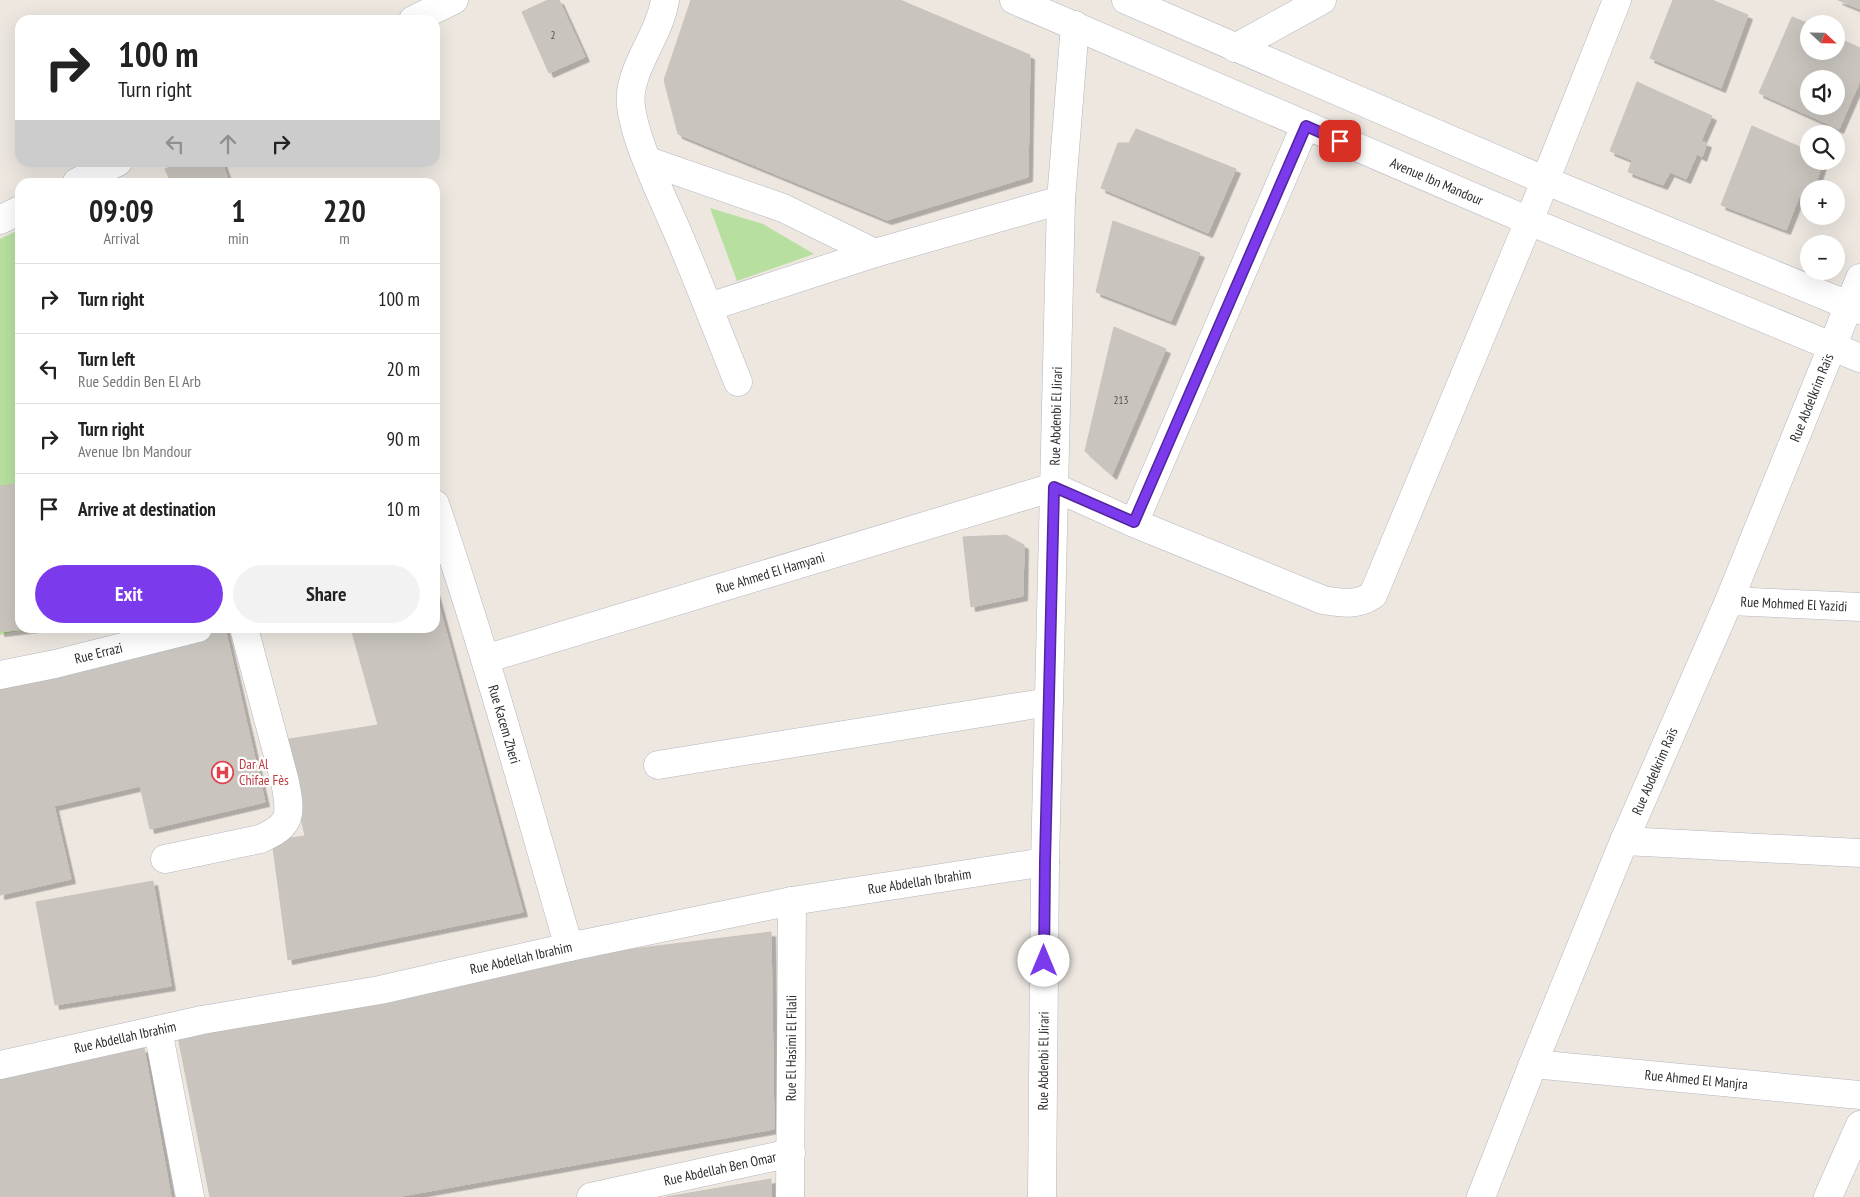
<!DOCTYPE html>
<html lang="en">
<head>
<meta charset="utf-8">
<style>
  :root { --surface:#fff; --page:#f2f2f2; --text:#222; --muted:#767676; --line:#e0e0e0; --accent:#7c3aed }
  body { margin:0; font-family:"PT Sans Narrow",sans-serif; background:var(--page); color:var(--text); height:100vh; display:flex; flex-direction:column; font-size:19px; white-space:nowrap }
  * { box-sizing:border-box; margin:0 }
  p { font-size:16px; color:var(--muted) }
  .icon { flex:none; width:28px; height:28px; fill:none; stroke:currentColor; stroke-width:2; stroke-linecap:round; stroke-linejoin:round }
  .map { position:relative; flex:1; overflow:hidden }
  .side { position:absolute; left:15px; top:178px; width:425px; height:455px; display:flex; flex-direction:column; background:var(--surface); border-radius:15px; box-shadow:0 5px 20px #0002 }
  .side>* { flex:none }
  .hud { position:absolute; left:15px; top:15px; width:425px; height:152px; border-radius:15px; box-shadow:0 5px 20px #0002; background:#fff; color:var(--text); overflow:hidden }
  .needle { width:32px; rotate:112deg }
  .tools { position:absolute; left:1800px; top:15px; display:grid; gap:10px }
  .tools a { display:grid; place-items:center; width:45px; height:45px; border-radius:50%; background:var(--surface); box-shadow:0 5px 20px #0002; font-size:25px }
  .pin { position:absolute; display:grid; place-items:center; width:42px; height:42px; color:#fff; margin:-21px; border-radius:10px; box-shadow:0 2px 8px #0006 }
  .me { position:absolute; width:55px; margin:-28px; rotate:0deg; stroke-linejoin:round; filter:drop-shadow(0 0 4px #0008) }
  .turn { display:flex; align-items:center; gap:18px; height:105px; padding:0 20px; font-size:22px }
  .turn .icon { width:65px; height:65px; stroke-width:2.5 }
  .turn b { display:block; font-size:35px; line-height:42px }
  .lanes { display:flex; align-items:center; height:48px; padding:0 20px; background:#0003; justify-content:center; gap:25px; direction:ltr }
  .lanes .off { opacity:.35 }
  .eta { display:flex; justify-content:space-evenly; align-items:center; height:85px; text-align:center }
  .eta b { font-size:30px; font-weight:700; line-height:35px }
  .cta { display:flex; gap:10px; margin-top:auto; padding:10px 20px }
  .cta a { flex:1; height:58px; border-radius:30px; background:var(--accent); color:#fff; font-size:20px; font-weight:700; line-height:58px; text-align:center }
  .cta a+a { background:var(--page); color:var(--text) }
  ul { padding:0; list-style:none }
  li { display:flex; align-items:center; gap:15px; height:70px; padding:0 20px; border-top:1px solid var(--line) }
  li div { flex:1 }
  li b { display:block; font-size:19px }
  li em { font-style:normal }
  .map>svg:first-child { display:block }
  .green { fill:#b7e0a0 }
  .building { fill:#c9c5be; stroke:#c9c3b9; fill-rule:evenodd; filter:url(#shadow) }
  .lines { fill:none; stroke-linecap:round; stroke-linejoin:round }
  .minor-casing { stroke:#b3b6bf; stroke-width:29 }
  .minor { stroke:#fff; stroke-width:28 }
  .route-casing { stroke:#51269a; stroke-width:12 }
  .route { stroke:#7c3aed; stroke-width:9 }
  .labels { text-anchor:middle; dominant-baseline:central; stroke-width:4.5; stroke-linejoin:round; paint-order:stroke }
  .number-label { font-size:11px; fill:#545351 }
  .street-label { font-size:14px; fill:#2d2d2d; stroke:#fff }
  .health-label { font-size:14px; fill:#be3a42; stroke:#fff; text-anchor:start }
</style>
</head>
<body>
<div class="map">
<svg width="1860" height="1197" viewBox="0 0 1860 1197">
  <defs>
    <filter id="shadow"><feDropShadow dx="4.5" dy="4.5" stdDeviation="0" flood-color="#0004"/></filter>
  </defs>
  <rect width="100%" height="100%" fill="#ede7e0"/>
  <path class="green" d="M710,208L763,224L814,254L737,281Z
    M20,229V628H30L0,635V239Z"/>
  <path class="building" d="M548,0H559L585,57L549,73L522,12Z
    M691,0H900L1030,55L1028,177L887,220L678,134L664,80Z
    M1673,0H1712L1748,15L1721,88L1650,58Z
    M1838,0H1860V9Z
    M1792,17L1809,24V51H1836V37L1860,48V81L1839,129L1759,93ZM1809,79H1836V106H1809Z
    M1637,82L1712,116L1701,141L1707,143L1702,157L1697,154L1686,179L1670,172L1663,185L1628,172L1632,160L1610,151Z
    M1752,126L1809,151V161H1823L1814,189H1809V201L1799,197L1786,230L1721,205Z
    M1136,129L1236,169L1208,233L1101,188L1118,143H1129Z
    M182,162H222L229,182H171L165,169Z
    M1113,221L1200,253L1171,321L1096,292Z
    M1114,327L1166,349L1112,475L1085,451Z
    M20,483V628H33L0,632V486Z
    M1006,535L1024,545L1023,596L971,607L963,537Z
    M435,591L523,912L288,960L272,840L305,836L283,740L378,725L351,628H435Z
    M225,628L265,802L150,829L140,786L54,806L71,879L0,895V681Z
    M153,881L171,986L55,1005L36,902Z
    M771,932L774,1129L396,1197H210L178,1037L609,952Z
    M144,1048L171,1197H0V1076Z
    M771,1179V1197H666Z"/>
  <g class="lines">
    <defs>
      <g id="minor">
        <path d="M665,0C660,33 636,59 631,92C626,126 666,204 680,238C700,286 719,334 738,382"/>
        <path id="s1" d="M1014,0L1529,221L1860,358"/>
        <path d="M1126,0L1544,180L1860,310"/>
        <path d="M413,20L454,0"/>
        <path d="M1235,48L1322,0"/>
        <path d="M648,161L783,208L875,253"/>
        <path d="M77,182L118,162"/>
        <path d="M0,220L20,210"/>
        <path d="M709,307L875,253L1061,200"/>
        <path id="s2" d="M435,504C485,650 526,799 569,947"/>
        <path d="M1134,523L1305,126"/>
        <path id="s3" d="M1729,601L1860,607"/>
        <path id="s4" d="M485,659L1054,487L1134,523L1323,600C1341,603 1357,606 1373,595L1529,221L1617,0"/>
        <path id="s5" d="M0,675L55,664L198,628"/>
        <path d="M658,765L1049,702"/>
        <path d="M1624,841L1860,853"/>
        <path d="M165,859L260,839C293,825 291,814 285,782L244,628"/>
        <path d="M158,1030L190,1197"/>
        <path id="s6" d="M1533,1064L1860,1095"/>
        <path id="s7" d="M0,1065L202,1020L380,990L569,947L792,901L1045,862"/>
        <path id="s8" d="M591,1197L791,1153"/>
        <path id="s9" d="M790,1197L792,901"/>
        <path id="s10" d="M1042,1197L1045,862L1061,200L1075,25"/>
        <path id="s11" d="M1481,1197L1533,1064L1624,841L1729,601L1860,278"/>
        <path d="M1828,1197L1860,1125"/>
      </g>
    </defs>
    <use href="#minor" class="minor-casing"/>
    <use href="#minor" class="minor"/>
  </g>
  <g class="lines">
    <defs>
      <path id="route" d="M1044,961L1045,862L1054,487L1134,522L1306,126L1340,141"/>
    </defs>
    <use href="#route" class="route-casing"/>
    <use href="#route" class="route"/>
  </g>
  <defs>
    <symbol id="hospital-ring" viewBox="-11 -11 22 22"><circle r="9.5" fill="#fff" stroke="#e0444e" stroke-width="1.5"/><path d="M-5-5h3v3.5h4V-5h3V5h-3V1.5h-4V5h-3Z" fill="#e0444e"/></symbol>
  </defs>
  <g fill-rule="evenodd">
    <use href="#hospital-ring" x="210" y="760" width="25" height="25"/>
  </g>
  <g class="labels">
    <g class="number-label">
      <text x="553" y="35">2</text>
      <text x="1121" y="400">213</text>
    </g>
    <g class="street-label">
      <text stroke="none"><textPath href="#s1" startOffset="460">Avenue Ibn Mandour</textPath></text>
      <text stroke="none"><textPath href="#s11" startOffset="865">Rue Abdelkrim Raïs</textPath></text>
      <text stroke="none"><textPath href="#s10" startOffset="781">Rue Abdenbi El Jirari</textPath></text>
      <text stroke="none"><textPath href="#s4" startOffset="298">Rue Ahmed El Hamyani</textPath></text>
      <text stroke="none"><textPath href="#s3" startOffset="65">Rue Mohmed El Yazidi</textPath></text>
      <text stroke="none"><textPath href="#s5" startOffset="101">Rue Errazi</textPath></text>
      <text stroke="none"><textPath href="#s2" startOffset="231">Rue Kacem Zheri</textPath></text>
      <text stroke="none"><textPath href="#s11" startOffset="460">Rue Abdelkrim Raïs</textPath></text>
      <text stroke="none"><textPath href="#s7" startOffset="938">Rue Abdellah Ibrahim</textPath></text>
      <text stroke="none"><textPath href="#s7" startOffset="532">Rue Abdellah Ibrahim</textPath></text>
      <text stroke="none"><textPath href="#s7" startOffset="128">Rue Abdellah Ibrahim</textPath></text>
      <text stroke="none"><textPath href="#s9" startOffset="149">Rue El Hasimi El Filali</textPath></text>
      <text stroke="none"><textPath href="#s10" startOffset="136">Rue Abdenbi El Jirari</textPath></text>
      <text stroke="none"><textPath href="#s6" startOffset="164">Rue Ahmed El Manjra</textPath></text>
      <text stroke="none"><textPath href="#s8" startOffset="132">Rue Abdellah Ben Omar</textPath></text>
    </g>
    <g class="health-label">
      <text x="239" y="764">Dar Al<tspan x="239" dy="16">Chifae Fès</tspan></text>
    </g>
  </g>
</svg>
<div class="tools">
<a><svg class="needle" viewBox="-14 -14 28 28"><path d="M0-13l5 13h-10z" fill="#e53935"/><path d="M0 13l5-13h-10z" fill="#767676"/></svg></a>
<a><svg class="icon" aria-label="sound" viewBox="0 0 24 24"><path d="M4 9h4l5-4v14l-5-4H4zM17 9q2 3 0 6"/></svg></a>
<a><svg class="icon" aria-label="search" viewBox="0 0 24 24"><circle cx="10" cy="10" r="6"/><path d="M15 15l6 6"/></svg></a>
<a>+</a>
<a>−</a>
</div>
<div class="pin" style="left:1340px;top:141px;background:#d93025"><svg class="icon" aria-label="arrive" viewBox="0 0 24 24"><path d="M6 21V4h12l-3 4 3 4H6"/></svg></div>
<svg class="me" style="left:1044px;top:961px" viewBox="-20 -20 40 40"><circle r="19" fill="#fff"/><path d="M0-13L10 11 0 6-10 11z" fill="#7c3aed"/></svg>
<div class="hud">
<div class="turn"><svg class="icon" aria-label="right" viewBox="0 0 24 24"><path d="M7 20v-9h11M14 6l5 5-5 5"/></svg><div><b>100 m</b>Turn right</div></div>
<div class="lanes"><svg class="icon off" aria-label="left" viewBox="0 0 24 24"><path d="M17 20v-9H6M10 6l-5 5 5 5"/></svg><svg class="icon off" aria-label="ahead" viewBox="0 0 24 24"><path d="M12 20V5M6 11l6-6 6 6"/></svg><svg class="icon" aria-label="right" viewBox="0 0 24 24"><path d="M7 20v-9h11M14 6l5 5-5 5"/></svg></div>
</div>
<section class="side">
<div class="eta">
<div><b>09:09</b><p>Arrival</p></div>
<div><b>1</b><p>min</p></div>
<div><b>220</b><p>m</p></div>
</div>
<ul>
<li><svg class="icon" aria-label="right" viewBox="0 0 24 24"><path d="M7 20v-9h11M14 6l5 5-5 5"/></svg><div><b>Turn right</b></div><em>100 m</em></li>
<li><svg class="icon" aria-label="left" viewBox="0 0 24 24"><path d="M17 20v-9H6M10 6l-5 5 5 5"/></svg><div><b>Turn left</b><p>Rue Seddin Ben El Arb</p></div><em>20 m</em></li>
<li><svg class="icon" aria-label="right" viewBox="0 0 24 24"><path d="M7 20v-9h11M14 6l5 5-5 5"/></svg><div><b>Turn right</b><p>Avenue Ibn Mandour</p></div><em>90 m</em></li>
<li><svg class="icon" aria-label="arrive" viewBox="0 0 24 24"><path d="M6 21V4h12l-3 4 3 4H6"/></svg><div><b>Arrive at destination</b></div><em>10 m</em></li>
</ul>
<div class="cta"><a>Exit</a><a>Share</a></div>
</section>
</div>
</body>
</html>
